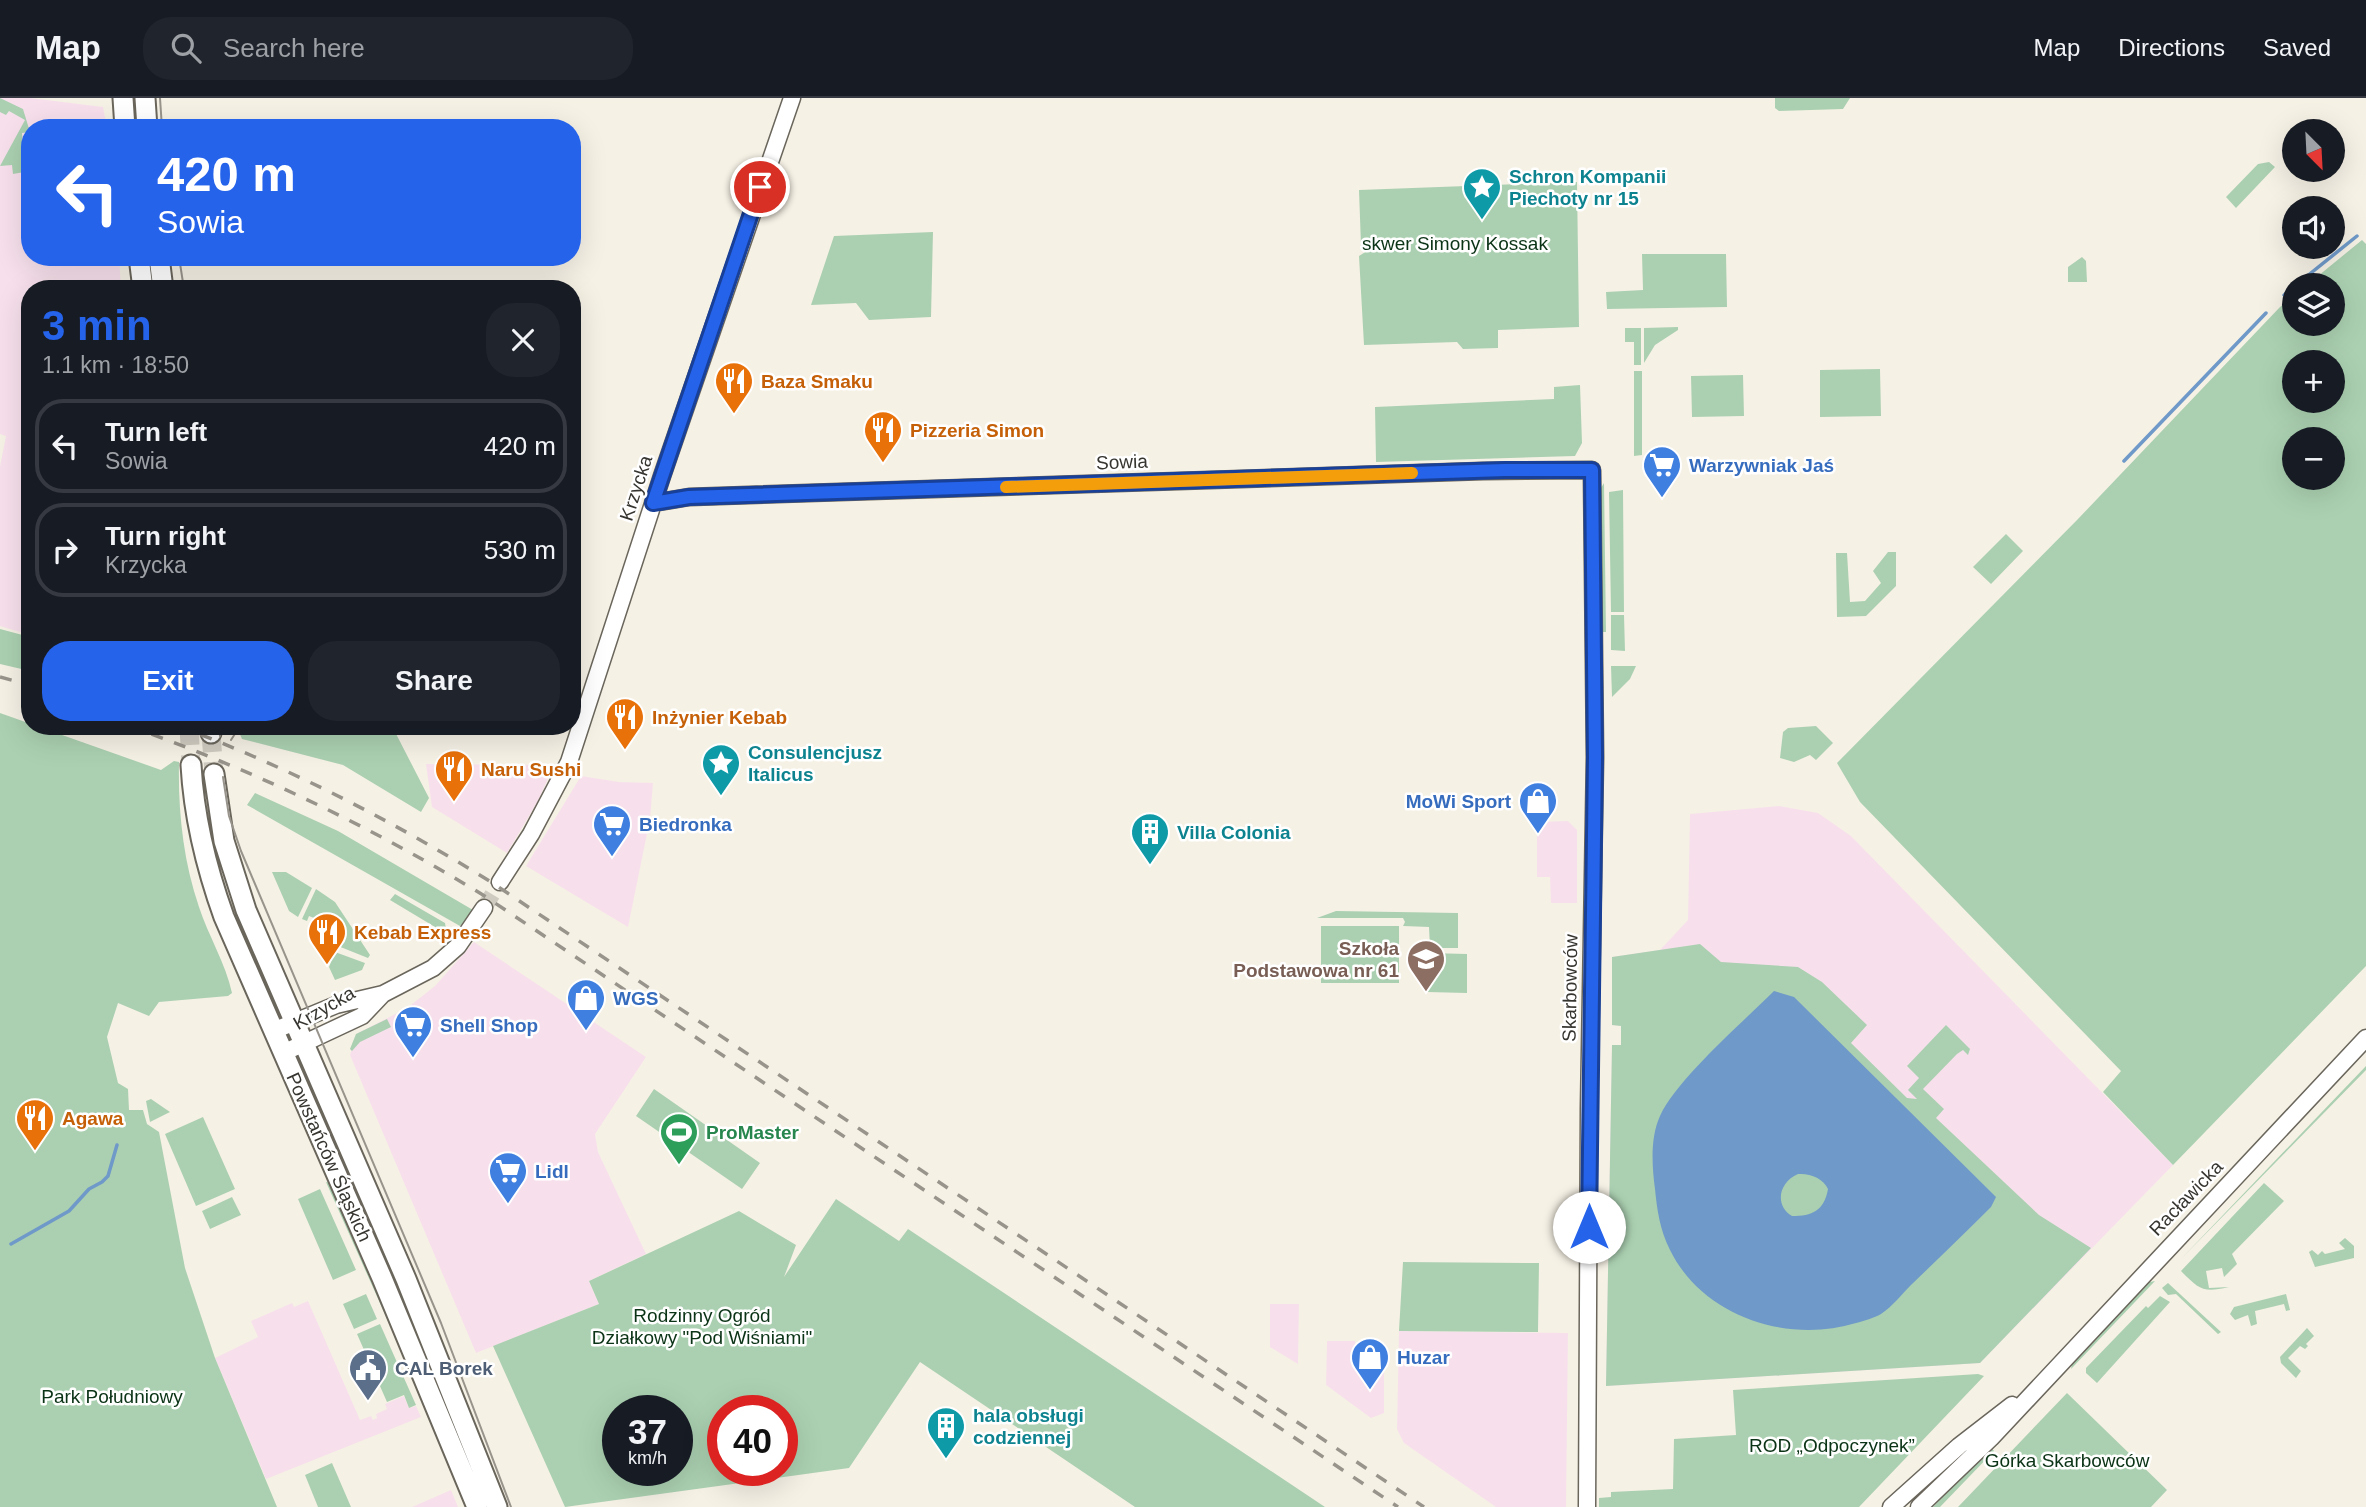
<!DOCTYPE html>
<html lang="en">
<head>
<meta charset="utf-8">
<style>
  :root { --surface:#171b24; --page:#20242c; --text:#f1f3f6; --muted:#9ea1a6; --line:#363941; --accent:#2563eb }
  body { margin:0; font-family:Helvetica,sans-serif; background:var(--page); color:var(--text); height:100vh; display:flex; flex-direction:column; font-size:26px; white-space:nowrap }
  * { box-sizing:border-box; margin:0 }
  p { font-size:23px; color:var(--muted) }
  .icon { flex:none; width:38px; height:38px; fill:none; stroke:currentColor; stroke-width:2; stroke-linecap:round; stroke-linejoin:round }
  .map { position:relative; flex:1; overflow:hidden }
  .side { position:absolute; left:21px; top:182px; width:560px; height:455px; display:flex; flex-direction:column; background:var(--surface); border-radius:28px; box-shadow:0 7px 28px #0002 }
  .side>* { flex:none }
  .top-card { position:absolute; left:21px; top:21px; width:560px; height:147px; border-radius:28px; box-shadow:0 7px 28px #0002; background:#2563eb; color:#fff; overflow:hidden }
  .needle { width:46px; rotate:156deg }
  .fabs { position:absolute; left:2282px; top:21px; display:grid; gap:14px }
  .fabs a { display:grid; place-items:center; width:63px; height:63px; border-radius:50%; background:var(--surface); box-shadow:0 7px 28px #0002; font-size:35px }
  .speed { position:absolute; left:602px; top:1297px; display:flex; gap:14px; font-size:35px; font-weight:700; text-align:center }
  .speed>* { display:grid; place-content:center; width:91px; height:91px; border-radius:50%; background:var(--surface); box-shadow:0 7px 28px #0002; line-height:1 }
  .speed small { font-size:18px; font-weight:400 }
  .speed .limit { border:10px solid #d22; background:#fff; color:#111 }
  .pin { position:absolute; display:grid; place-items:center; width:60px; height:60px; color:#fff; margin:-30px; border:4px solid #fff; border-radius:50%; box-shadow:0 2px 7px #0007 }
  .me { position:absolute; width:77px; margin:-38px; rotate:0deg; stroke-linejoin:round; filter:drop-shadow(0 0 5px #0008) }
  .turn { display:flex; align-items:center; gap:24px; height:147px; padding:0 21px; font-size:32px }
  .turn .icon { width:91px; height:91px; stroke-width:2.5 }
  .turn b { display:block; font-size:49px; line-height:60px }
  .round { display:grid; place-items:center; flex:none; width:74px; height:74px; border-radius:28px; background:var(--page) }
  .summary { display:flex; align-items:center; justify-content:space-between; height:119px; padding:0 21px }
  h1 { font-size:42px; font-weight:700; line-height:52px; color:var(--accent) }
  .primary-button { display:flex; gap:14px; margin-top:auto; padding:14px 21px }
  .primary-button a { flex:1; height:80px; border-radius:28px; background:var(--accent); color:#fff; font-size:28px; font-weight:700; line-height:80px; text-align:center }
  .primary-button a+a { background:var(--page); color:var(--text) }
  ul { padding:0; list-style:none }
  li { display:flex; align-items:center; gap:21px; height:94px; margin:0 14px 10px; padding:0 7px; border:4px solid var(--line); border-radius:28px }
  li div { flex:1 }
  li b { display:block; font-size:26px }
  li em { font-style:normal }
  header { display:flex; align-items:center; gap:42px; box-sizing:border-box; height:98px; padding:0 35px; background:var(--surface); border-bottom:2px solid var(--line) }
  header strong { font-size:33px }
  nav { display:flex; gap:38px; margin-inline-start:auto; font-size:24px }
  .search { width:490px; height:63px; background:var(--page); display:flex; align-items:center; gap:18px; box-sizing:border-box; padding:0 24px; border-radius:28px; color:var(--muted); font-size:26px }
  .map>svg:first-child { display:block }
  .commercial { fill:#f7e0ec }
  .green { fill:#abd0b1; fill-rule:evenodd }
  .water { fill:#6f99c8; fill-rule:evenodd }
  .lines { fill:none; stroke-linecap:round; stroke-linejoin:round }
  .stream { stroke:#6f99c8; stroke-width:3.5 }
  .tertiary-tunnel { stroke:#d0cbc1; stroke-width:16; stroke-dasharray:16 8; stroke-linecap:butt }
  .primary-tunnel { stroke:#d0cbc1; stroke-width:19; stroke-dasharray:19 10; stroke-linecap:butt }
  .tertiary-casing { stroke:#6a665c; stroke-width:19 }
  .primary-casing { stroke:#6a665c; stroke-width:23 }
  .tertiary { stroke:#fff; stroke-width:16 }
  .primary { stroke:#fff; stroke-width:19 }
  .tram { stroke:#98948c; stroke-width:2 }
  .rail { stroke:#98948c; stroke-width:3.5; stroke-dasharray:12 12; stroke-linecap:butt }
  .route-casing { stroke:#184099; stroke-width:18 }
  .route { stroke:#2563eb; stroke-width:12 }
  .slow { stroke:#f59e0b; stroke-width:12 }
  .labels { text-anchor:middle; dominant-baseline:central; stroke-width:5; stroke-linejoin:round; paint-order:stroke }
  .culture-label { font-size:19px; font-weight:bold; fill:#0d838f; stroke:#fff; text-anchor:start }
  .park-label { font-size:19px; fill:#0b3316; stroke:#fff }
  .food-label { font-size:19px; font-weight:bold; fill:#c56008; stroke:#fff; text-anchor:start }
  .street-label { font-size:19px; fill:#373530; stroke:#fff }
  .shop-label { font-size:19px; font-weight:bold; fill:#366cbe; stroke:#fff; text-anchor:start }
  .education-label { font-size:19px; font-weight:bold; fill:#785e54; stroke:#fff; text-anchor:end }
  .leisure-label { font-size:19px; font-weight:bold; fill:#27864d; stroke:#fff; text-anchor:start }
  .service-label { font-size:19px; font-weight:bold; fill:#4e5e75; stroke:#fff; text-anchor:start }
</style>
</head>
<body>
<header>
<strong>Map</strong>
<div class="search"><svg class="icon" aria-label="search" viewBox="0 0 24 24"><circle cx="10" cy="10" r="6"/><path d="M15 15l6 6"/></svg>Search here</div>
<nav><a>Map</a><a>Directions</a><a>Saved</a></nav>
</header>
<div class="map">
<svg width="2366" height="1409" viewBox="0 0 2366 1409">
  <rect width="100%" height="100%" fill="#f6f1e5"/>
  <path class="commercial" d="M0,0H30L103,9L107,30H30V159H119L121,191H30V537L0,528V368L6,338L0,336Z
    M426,666L554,667L538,703L507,755L432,709Z
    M581,678L619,684L653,685L650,721L628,829L526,768Z
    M1779,708L1818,715L1851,738L2173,1067L1980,1265L1606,1288L1612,947H1621V928L1612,927V859L1660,852L1688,822L1690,716Z
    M1568,723L1577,732V805H1551L1550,779H1537V724Z
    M474,844L646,959L595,1036L598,1054L646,1156L589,1183L599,1206L476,1255L350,957L358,935L407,910L435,888Z
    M308,1203L360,1322L371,1318L373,1322L377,1320L376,1316L387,1311L385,1306L404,1298L409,1310L416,1308L421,1319L266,1381L215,1260L258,1239L251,1223L292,1205L294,1209Z
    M1270,1206H1299L1298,1266L1270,1249Z
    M1399,1233L1568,1235L1566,1409H1496L1404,1345L1397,1331Z
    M1327,1243H1355L1356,1258H1384V1315L1371,1320L1326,1287Z
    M451,1392L458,1409H412Z"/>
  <path class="green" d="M0,0L23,11L30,34L22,35L24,66H30V73L13,76L12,67L0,68L25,22L9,13L6,17L0,14Z
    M1775,0H1850L1843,11L1779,13L1775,10Z
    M62,22H83L89,30H41V26Z
    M2269,64L2275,69L2236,110L2226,99L2258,66Z
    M1577,84L1579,229L1498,232V250L1463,251L1457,244L1364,247L1359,158L1367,153V149L1361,148L1359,92Z
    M933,134L931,219L869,222L856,205L811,207L834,138Z
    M2362,142L2366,146V868L2173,1067L2103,994L2121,973L1860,704L1837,665L2078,421L2280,209L2294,198V226H2333V187H2307ZM2333,264V303H2294V264ZM2333,341V380H2294V341Z
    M1642,156H1726L1727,209L1607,211L1606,194L1643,192Z
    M2082,159L2086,163L2087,184H2068V169Z
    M1678,229V232L1655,247L1644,265V230Z
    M1625,230H1641V267H1634V244H1625Z
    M1880,271L1881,318L1820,319V272Z
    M1634,273H1642V357L1634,358Z
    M1743,277L1744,318L1692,319L1691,278Z
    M1580,287L1582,345L1575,358L1376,364L1375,309L1554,301V289Z
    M1604,385L1606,534H1602L1599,393Z
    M1623,392L1624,514H1611L1609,394Z
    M2006,436L2023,453L1991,486L1973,469Z
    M1888,454H1896V488L1866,518L1837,519L1836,455H1847L1850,504L1865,503L1881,485L1873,473Z
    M1611,517H1624L1625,553L1611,552Z
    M0,531L30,539V573L0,566Z
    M1611,568H1636L1630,581L1612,599Z
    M0,615L161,672L174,663L179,664C178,713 183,762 199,809C208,837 226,866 232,895L228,898L159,904L149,918L118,905L107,939L118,985L128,991L129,1012H143L147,1026L159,1034L185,1170L215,1260L277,1409H0Z
    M248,628H392L429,700L421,714L343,667L242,641L239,634Z
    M1816,628L1833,645L1816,662L1810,657L1794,664L1780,660L1783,634L1788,630Z
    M255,695L338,733L473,812L460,828L247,707Z
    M272,774H286L312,790L298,819L289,813Z
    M316,791L335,804L370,857L368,860L318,840L324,824L309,818L307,823L302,821Z
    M395,796L445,825L446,831L440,832L390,802Z
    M1336,813L1458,815V850H1430L1429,829L1403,828L1405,824L1403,820H1317Z
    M1321,828H1399V885H1321Z
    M1700,846L1721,864L1798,869L1822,884L1867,927L1851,945L1907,1000L1917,1001L1908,992L1919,980L1907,968L1946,927L1970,951L1968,957L1963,952L1957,956L1923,991L1944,1011L1936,1020L2039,1117L2091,1150L1980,1265L1606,1288L1612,947H1621V928L1612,927V859Z
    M335,854L365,865L362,872L335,882L329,869Z
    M1429,855L1467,856V895L1427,894Z
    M387,921L391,929L360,944L352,953L350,951L356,936Z
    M2366,968V972L2179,1163Z
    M654,991L760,1065L742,1091L636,1018Z
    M151,1001L170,1014L150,1024L146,1003Z
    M203,1019L235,1091L196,1108L165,1036Z
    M326,1084L331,1085L403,1247L424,1304Z
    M2264,1085L2284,1103L2232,1156L2237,1166L2224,1179L2222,1170L2206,1173L2209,1190L2229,1189C2203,1195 2200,1192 2181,1173Z
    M320,1091L356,1172L333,1182L298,1101Z
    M232,1099L241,1117L210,1131L202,1113Z
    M836,1101L899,1143L908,1131L1325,1409H1135L920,1264L849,1370L565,1409L493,1248L599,1206L589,1183L739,1113L796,1147L784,1179ZM618,1312H677V1372H618ZM723,1312H782V1372H723Z
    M2345,1140L2354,1148V1160L2315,1169L2309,1154L2312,1152L2318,1157L2322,1153L2325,1156L2345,1151L2339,1145Z
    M1403,1164L1539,1165L1538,1234L1399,1233Z
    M2155,1183L2071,1271L2073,1261L2145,1185Z
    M2168,1185L2221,1234L2218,1236L2176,1196L2168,1197L2162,1190Z
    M366,1196L377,1221L354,1231L343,1206Z
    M2286,1196L2290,1212L2286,1213L2284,1206L2255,1213L2257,1226L2251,1228L2248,1217L2235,1222L2230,1216L2234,1209Z
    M2160,1198L2170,1204L2097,1285L2086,1275V1270L2146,1208L2148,1210Z
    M380,1226L416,1307L409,1310L404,1297L387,1304L357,1236Z
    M2307,1230L2314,1238L2306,1246L2308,1248L2305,1251L2300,1248L2288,1260L2301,1273L2296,1280L2281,1265L2280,1259Z
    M1978,1276L1984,1278L1859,1409H1599V1400L1611,1399V1394L1673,1391L1674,1341L1736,1337L1733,1292Z
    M2067,1295L2167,1392L2151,1409H1958Z
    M1990,1348L1994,1353L1940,1409H1933Z
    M332,1365L351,1409H318L305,1377Z"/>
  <path class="water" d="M1774,893L1794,899L1996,1099L1991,1109C1965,1135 1938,1161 1911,1187C1902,1196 1892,1209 1881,1216C1874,1220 1864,1223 1856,1225C1788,1246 1703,1219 1670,1152C1660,1132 1657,1112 1655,1091C1652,1068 1650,1040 1660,1018C1677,981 1743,924 1774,893ZM1798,1076C1810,1075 1823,1080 1828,1091C1824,1113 1812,1118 1792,1118C1774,1107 1779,1084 1798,1076Z"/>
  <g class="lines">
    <path class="stream" d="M2296,187L2357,138
      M2284,197L2294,189
      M2124,363L2266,215
      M11,1146L69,1113L89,1091L102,1084L108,1078L117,1047"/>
    <path class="tertiary-tunnel" d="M484,810L500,784"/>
    <path class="primary-tunnel" d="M189,628L191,667
      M211,635L214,676"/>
    <defs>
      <path id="tertiary" d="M653,405L689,399L1483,373L1592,372L1595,659L1589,1010L1587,1409
        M500,784L531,736L569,664L662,378L792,0
        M273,933L336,907L383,896L433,870L458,848L484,810
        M283,955L362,918L382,897
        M1891,1409L1959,1348L2012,1307
        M1919,1409L1991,1340L2366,940"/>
      <path id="primary" d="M123,0L125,30
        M145,0L147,30
        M139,159L143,191
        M159,159L163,191
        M211,628V635
        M191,667C194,720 206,769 224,819L382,1180L477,1409
        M214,676L224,743L246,812L406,1181L497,1409"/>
    </defs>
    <use href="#tertiary" class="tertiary-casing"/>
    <use href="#primary" class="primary-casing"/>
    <use href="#tertiary" class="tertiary"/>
    <use href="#primary" class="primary"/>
    <path class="tram" d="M160,0L162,30
      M179,159L184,191
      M219,628L220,638
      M231,642L240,628
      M223,679L229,718L241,753L441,1225L511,1409"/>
    <path class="rail" d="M0,579L30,587
      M129,628C253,672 370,728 483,797L1398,1409
      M178,628C288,669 391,722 491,784L1424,1409"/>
  </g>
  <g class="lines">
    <defs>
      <path id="route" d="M760,89L653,405L689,399L1505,372H1592L1595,659L1589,1129"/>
    </defs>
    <use href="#route" class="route-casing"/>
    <use href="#route" class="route"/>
    <path class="slow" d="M1006,389L1412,375"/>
  </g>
  <defs>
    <symbol id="sight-pin" viewBox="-11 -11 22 30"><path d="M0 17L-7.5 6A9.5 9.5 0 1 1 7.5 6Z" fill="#0f9aa8" stroke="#fff"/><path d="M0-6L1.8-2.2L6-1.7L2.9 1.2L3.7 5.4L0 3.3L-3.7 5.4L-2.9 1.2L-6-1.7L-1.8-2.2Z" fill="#fff"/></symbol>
    <symbol id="restaurant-pin" viewBox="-11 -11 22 30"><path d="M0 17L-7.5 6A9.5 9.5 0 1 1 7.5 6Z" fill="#e8710a" stroke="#fff"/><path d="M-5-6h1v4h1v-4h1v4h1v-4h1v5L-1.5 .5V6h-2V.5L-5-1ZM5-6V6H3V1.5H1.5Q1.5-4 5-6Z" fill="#fff"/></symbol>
    <symbol id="supermarket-pin" viewBox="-11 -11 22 30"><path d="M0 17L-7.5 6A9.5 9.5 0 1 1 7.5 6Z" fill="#3f7fe0" stroke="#fff"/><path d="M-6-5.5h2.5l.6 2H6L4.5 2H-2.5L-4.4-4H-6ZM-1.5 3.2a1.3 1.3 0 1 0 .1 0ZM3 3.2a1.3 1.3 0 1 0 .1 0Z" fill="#fff"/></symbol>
    <symbol id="shop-pin" viewBox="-11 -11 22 30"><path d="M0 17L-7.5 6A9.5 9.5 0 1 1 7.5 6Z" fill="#3f7fe0" stroke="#fff"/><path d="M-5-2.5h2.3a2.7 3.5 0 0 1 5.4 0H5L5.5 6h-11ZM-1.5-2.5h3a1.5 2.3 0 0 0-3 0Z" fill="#fff"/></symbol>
    <symbol id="building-pin" viewBox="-11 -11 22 30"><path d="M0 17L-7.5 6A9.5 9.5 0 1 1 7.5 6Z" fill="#0f9aa8" stroke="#fff"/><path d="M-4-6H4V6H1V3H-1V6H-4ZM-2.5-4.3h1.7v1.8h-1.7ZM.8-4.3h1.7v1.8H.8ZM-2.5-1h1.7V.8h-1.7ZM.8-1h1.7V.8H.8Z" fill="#fff"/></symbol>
    <symbol id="school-pin" viewBox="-11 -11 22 30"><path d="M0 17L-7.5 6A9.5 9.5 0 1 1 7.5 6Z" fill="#8d6e63" stroke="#fff"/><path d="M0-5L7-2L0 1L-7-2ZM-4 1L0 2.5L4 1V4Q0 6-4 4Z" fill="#fff"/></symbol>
    <symbol id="stadium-pin" viewBox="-11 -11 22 30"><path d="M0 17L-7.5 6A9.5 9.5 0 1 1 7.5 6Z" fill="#2e9e5b" stroke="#fff"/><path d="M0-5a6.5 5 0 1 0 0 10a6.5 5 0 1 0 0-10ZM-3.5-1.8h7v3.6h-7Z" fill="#fff"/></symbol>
    <symbol id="civic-pin" viewBox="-11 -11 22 30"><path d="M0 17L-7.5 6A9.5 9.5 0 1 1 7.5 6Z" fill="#5c6f8a" stroke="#fff"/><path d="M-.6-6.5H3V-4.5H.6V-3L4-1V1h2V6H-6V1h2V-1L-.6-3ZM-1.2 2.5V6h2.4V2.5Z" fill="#fff"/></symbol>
  </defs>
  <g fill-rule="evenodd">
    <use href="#sight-pin" x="1460" y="67" width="44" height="60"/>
    <use href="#restaurant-pin" x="712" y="261" width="44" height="60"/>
    <use href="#restaurant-pin" x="861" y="310" width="44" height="60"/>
    <use href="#supermarket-pin" x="1640" y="345" width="44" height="60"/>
    <use href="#restaurant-pin" x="603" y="597" width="44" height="60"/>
    <use href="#sight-pin" x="699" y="643" width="44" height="60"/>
    <use href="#restaurant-pin" x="432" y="649" width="44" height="60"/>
    <use href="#shop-pin" x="1516" y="681" width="44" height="60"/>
    <use href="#supermarket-pin" x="590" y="704" width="44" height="60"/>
    <use href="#building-pin" x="1128" y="712" width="44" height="60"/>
    <use href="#restaurant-pin" x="305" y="812" width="44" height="60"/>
    <use href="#school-pin" x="1404" y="839" width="44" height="60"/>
    <use href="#shop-pin" x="564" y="878" width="44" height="60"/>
    <use href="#supermarket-pin" x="391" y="905" width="44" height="60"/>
    <use href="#restaurant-pin" x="13" y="998" width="44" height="60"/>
    <use href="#stadium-pin" x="657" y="1012" width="44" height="60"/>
    <use href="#supermarket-pin" x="486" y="1051" width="44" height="60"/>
    <use href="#shop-pin" x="1348" y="1237" width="44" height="60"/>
    <use href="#civic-pin" x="346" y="1248" width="44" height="60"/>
    <use href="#building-pin" x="924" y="1306" width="44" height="60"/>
  </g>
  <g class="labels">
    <g class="culture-label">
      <text x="1509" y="78">Schron Kompanii<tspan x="1509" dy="22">Piechoty nr 15</tspan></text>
      <text x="748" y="654">Consulencjusz<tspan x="748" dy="22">Italicus</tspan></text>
      <text x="1177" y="734">Villa Colonia</text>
      <text x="973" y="1317">hala obsługi<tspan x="973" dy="22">codziennej</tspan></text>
    </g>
    <g class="park-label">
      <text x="1455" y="145">skwer Simony Kossak</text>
      <text x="702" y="1217">Rodzinny Ogród<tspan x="702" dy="22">Działkowy "Pod Wiśniami"</tspan></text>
      <text x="112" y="1298">Park Południowy</text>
      <text x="1832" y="1347">ROD „Odpoczynek”</text>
      <text x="2067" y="1362">Górka Skarbowców</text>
    </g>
    <g class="food-label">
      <text x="761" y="283">Baza Smaku</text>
      <text x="910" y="332">Pizzeria Simon</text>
      <text x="652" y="619">Inżynier Kebab</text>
      <text x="481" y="671">Naru Sushi</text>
      <text x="354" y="834">Kebab Express</text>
      <text x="62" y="1020">Agawa</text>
    </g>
    <g class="street-label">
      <text transform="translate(1122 364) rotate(-2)">Sowia</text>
      <text transform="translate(636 390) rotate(-72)">Krzycka</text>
      <text transform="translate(1570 890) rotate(-89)">Skarbowców</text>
      <text transform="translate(324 910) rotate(-30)">Krzycka</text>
      <text transform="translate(329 1059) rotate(66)">Powstańców Śląskich</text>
      <text transform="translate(2186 1100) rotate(-46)">Racławicka</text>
    </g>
    <g class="shop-label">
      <text x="1689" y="367">Warzywniak Jaś</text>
      <text x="1511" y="703" text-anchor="end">MoWi Sport</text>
      <text x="639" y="726">Biedronka</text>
      <text x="613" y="900">WGS</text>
      <text x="440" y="927">Shell Shop</text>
      <text x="535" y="1073">Lidl</text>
      <text x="1397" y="1259">Huzar</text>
    </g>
    <g class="education-label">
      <text x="1399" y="850">Szkoła<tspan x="1399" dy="22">Podstawowa nr 61</tspan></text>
    </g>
    <g class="leisure-label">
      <text x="706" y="1034">ProMaster</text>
    </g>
    <g class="service-label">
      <text x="395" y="1270">CAL Borek</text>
    </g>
  </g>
</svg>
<div class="fabs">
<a><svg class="needle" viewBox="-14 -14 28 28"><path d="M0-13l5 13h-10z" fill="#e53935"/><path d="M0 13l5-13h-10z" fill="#9ea1a6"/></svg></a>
<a><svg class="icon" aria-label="sound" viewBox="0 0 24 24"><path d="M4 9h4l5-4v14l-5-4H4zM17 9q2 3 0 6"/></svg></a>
<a><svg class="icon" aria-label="layers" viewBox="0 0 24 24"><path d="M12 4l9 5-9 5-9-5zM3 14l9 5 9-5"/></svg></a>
<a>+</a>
<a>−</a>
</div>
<div class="speed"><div>37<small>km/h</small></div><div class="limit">40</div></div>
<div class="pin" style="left:760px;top:89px;background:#d93025"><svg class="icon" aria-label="arrive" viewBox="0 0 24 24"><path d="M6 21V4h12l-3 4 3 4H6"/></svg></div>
<svg class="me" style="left:1589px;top:1129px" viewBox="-20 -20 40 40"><circle r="19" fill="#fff"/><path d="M0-13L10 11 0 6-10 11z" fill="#2563eb"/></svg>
<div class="top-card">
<div class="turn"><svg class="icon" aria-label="left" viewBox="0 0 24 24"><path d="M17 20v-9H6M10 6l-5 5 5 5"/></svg><div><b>420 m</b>Sowia</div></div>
</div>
<section class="side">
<div class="summary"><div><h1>3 min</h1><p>1.1 km · 18:50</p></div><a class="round"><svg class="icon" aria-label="close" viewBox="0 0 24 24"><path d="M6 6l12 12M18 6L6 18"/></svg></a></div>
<ul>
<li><svg class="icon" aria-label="left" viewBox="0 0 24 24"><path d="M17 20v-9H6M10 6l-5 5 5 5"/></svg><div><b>Turn left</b><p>Sowia</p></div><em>420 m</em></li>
<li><svg class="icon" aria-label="right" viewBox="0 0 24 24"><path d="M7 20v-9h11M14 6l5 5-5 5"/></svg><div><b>Turn right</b><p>Krzycka</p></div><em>530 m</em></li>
</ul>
<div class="primary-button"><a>Exit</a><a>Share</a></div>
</section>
</div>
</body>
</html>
